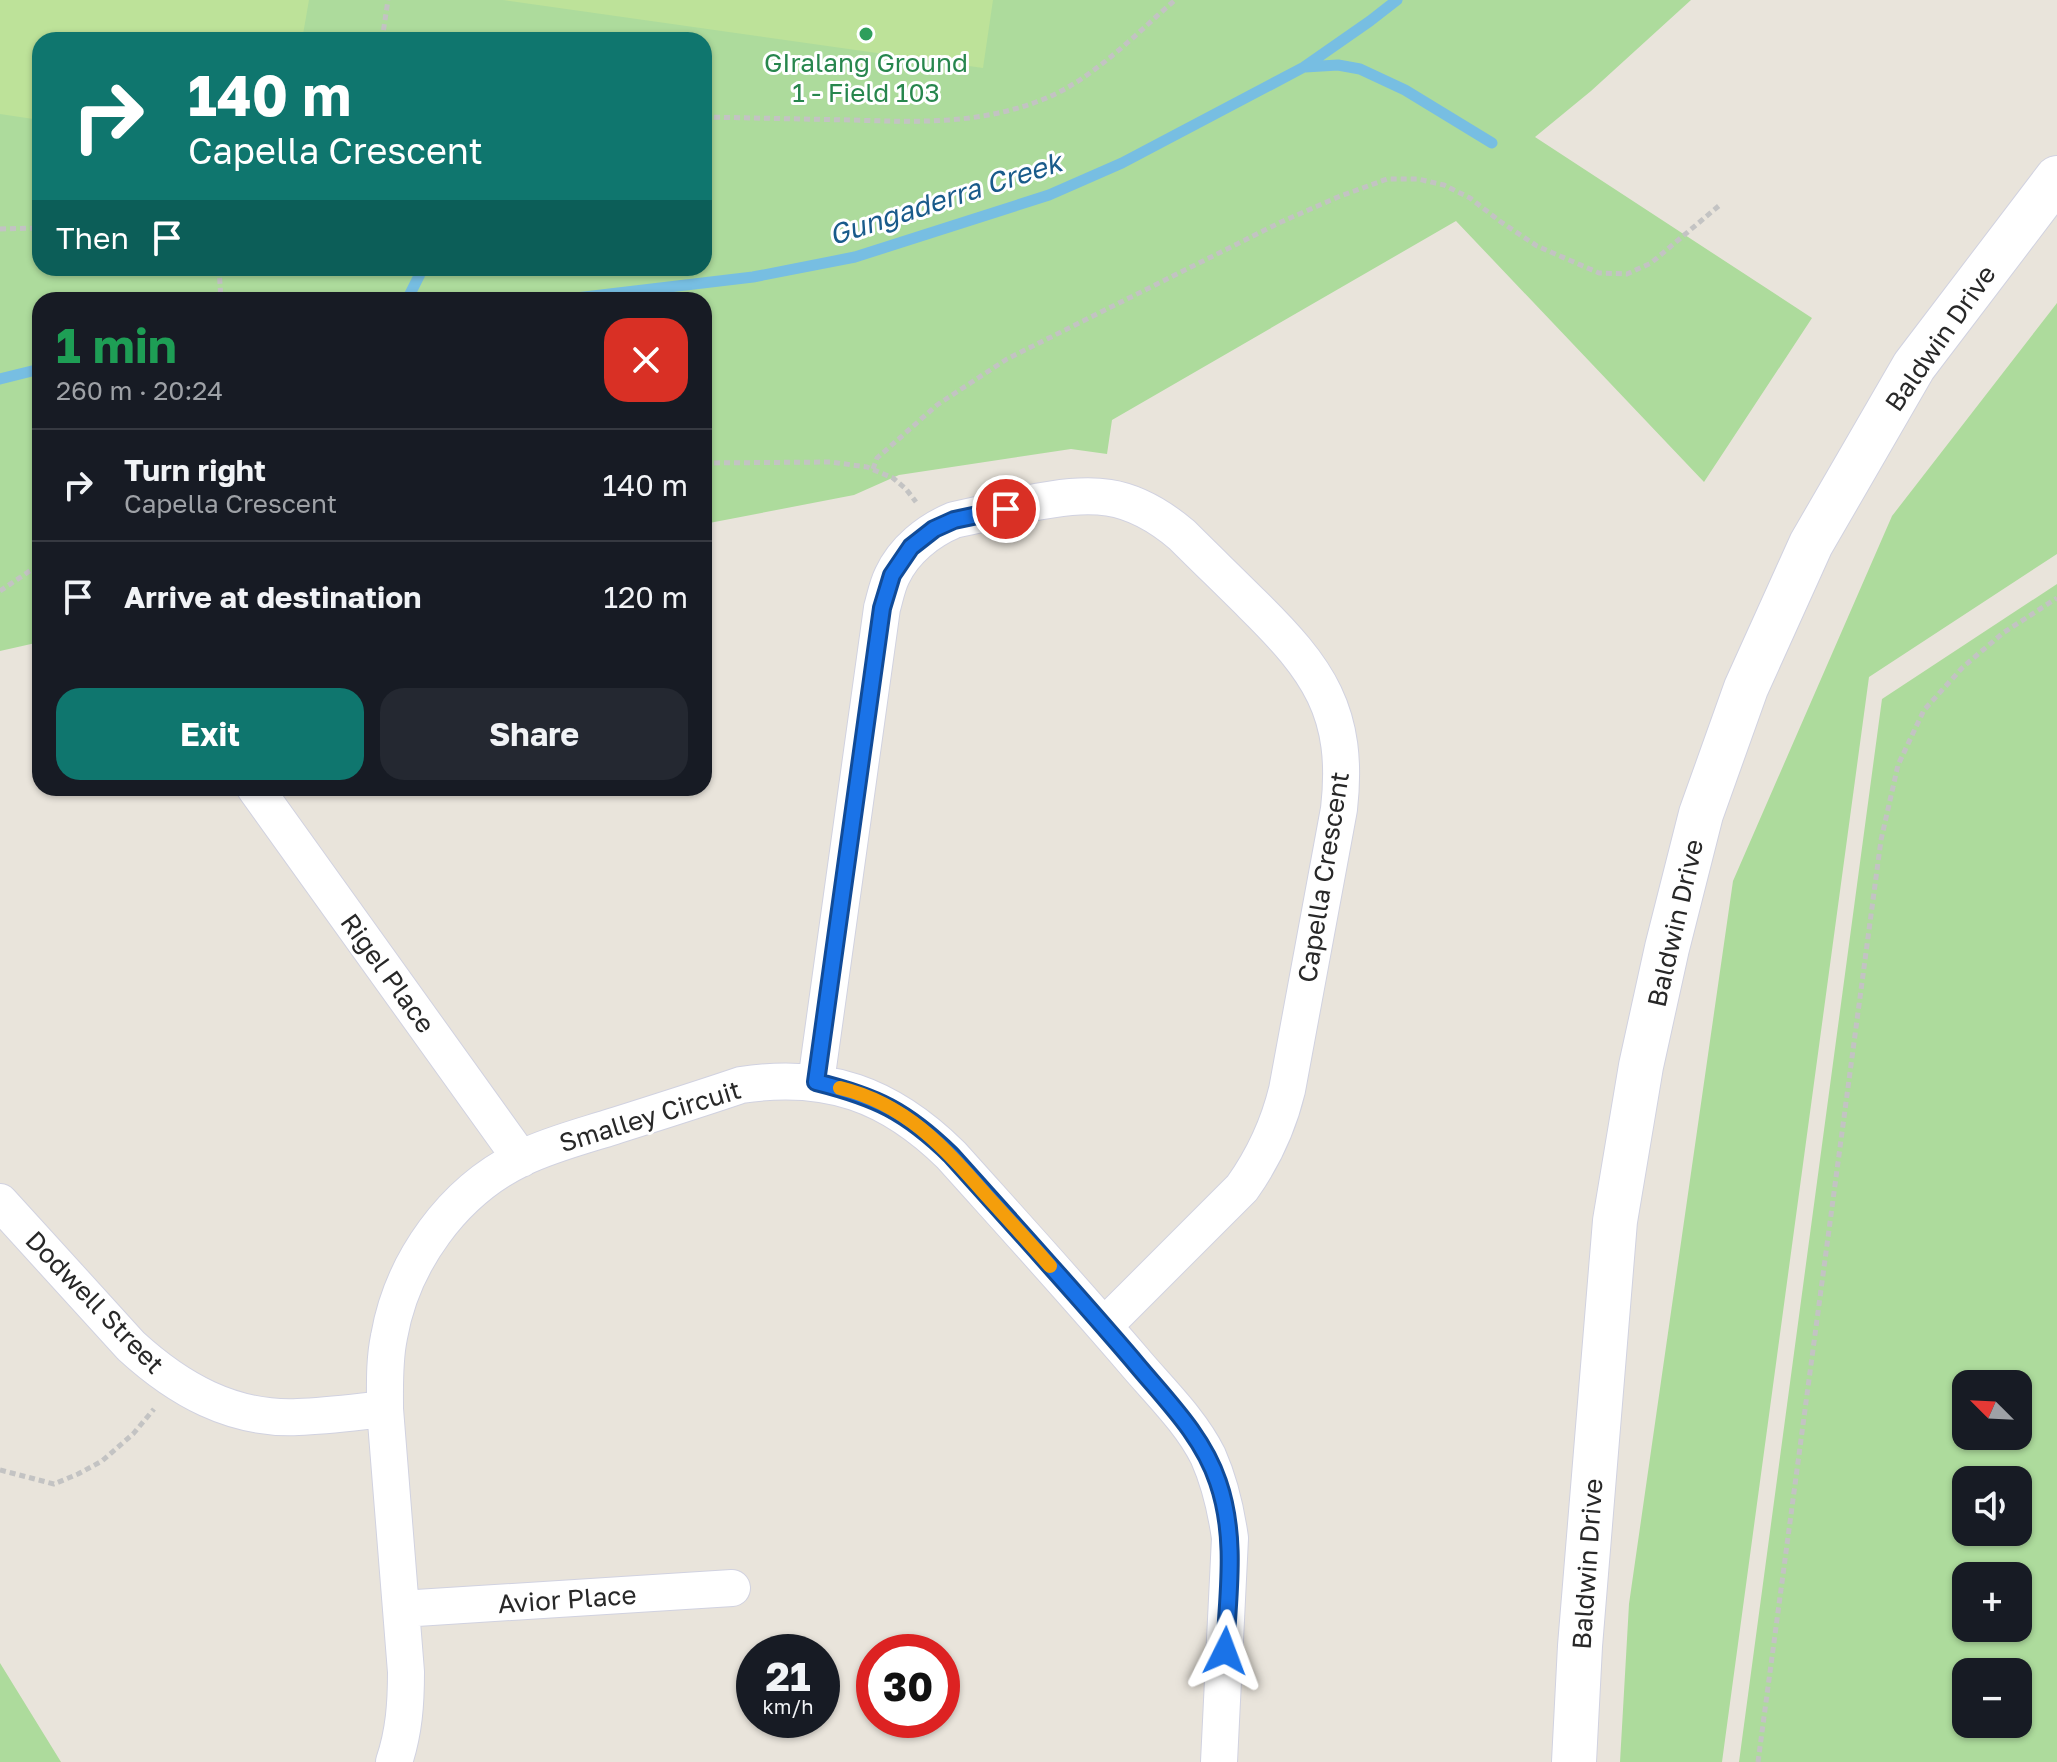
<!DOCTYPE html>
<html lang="en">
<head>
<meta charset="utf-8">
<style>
  :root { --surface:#171b24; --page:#242831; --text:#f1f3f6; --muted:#9ea1a6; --line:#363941; --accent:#0f766e }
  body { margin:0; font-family:"Golos Text",sans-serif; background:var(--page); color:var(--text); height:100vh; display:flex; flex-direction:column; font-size:30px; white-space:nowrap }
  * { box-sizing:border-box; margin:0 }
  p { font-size:26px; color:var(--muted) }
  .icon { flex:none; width:44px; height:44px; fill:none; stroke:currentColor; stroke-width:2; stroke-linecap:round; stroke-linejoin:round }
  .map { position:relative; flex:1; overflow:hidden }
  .drawer { position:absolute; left:32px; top:292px; width:680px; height:504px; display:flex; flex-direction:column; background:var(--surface); border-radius:24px; box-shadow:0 2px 6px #0004 }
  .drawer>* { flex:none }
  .guide { position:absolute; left:32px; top:32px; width:680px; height:244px; border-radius:24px; box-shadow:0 2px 6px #0004; background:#0f766e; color:#fff; overflow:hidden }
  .needle { width:52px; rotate:294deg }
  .controls { position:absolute; left:1952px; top:1370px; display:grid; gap:16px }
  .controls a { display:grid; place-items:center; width:80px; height:80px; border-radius:16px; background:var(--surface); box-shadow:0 2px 6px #0004; font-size:40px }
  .speed { position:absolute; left:736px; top:1634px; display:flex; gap:16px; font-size:40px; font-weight:700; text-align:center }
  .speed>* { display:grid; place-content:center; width:104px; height:104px; border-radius:50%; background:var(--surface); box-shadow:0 2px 6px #0004; line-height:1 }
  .speed small { font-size:20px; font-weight:400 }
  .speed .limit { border:12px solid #d22; background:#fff; color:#111 }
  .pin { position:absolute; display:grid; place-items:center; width:68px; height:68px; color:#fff; margin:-34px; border:4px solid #fff; border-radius:50%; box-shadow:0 2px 8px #0007 }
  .me { position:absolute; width:88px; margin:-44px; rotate:3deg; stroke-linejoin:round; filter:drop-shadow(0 0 6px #0008) }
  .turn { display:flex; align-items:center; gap:28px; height:168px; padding:0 24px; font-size:36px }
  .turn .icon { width:104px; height:104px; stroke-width:2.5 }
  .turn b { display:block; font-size:56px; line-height:68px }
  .then { display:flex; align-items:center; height:76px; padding:0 24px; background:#0003; gap:16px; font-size:30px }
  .round { display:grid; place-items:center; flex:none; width:84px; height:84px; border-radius:24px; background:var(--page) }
  .summary { display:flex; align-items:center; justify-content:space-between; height:136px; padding:0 24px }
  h1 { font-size:48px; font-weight:700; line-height:60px; color:#1e9e55 }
  .action { display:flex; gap:16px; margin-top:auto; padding:16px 24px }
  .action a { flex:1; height:92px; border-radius:24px; background:var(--accent); color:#fff; font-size:32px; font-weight:700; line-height:92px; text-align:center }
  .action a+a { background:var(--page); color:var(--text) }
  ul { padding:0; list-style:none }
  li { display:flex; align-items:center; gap:24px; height:112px; padding:0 24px; border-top:2px solid var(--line) }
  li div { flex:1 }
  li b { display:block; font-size:30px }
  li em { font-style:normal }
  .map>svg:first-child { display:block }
  .green { fill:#addb9c; fill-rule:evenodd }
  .pitch { fill:#bde299 }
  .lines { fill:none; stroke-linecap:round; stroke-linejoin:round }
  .stream { stroke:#77bee2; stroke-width:11 }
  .street-casing { stroke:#d1d2e0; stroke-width:38 }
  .secondary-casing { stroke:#d1d2e0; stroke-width:46 }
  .path { stroke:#c3c3c3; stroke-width:5; stroke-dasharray:6 4; stroke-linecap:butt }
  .street { stroke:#fff; stroke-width:36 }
  .secondary { stroke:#fff; stroke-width:44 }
  .route-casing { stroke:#114b97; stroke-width:20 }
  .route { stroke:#1a73e8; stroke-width:14 }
  .slow { stroke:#f59e0b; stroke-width:14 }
  .leisure-dot { fill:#2e9e5b; stroke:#fff; stroke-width:3 }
  .labels { text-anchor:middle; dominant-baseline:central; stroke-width:6; stroke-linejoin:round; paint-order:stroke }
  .leisure-label { font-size:26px; fill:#27864d; stroke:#fff }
  .street-label { font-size:26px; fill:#282828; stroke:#fff }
  .water-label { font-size:28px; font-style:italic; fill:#195b8b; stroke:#fff }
</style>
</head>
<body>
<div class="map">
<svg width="2057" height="1762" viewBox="0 0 2057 1762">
  <rect width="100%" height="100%" fill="#e9e4db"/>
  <path class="green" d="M0,0H1691L1591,91L1535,137L1812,318L1704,482L1456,221L1112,420L1107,454L1071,449L899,475L854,495L704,524V300H40V642L0,651ZM40,40H704V268H40Z
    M2057,303V554L1869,677L1722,1762H1620L1629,1604L1733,881L1892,516Z
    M2057,584V1762H1739L1882,699ZM2018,1384V1436H1966V1384ZM2018,1480V1532H1966V1480ZM2018,1576V1628H1966V1576ZM1966,1672H2018V1724H1966Z
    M0,1663L61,1762H0Z"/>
  <path class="pitch" d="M0,0H309L302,40H40V120L0,114Z
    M503,0H993L983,68Z"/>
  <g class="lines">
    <path class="stream" d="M1305,67L1338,65L1360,69L1405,90L1492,143
      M407,300L423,268
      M559,300L753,277L855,257L1049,195L1122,163L1304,67L1370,21L1397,0
      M0,379L40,369"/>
    <defs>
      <path id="street" d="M255,788L521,1159
        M816,1082L882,608C885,598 887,586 892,576C904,550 928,531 954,520C978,515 1002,509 1026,504C1092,491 1129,490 1182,535C1205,558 1229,581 1252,604C1318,669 1350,712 1339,809L1287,1090C1278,1127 1264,1157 1242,1188L1104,1326
        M0,1202L131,1346C178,1389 232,1420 298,1417C327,1416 356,1412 385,1409
        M401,1609L732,1588
        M394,1762C404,1732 406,1704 406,1672L385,1409C385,1385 384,1361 389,1337C402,1262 453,1191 522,1158C549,1145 579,1137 608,1128C652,1114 697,1100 741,1085C827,1072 889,1094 951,1155C1012,1223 1074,1291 1133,1360C1159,1391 1190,1420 1208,1456C1220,1483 1226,1510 1230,1538L1219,1762"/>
      <path id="secondary" d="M1574,1762L1580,1646L1615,1221L1641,1066L1667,948L1701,814L1746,688L1811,544L1914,366L2057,178"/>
    </defs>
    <use href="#street" class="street-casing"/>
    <use href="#secondary" class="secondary-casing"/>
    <path class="path" d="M382,40L388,0
      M704,117C753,118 802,119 851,120C919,122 979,125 1044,99C1092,80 1136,34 1175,0
      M0,229L40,228
      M219,268L221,300
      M704,463L831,462L867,467L893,478L906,489L916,502
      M873,469L877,458L937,405L1007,359L1281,222L1338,197L1387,179H1418L1444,185L1470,198L1501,222L1537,246L1599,273L1627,274L1651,263L1721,204
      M0,591L40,564
      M0,1470L54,1484L78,1474L102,1461L133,1434L154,1409
      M1758,1762L1881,840L1898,765L1924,710L1963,667L2003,633L2057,598"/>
    <use href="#street" class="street"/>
    <use href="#secondary" class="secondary"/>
  </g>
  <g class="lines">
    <defs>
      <path id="route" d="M1006,509L954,520L934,529L911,547L892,575L882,608L816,1082C876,1097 906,1111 951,1155C1012,1223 1073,1290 1132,1359C1164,1398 1202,1434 1218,1482C1237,1537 1228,1594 1225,1651"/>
    </defs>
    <use href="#route" class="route-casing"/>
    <use href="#route" class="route"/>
    <path class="slow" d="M840,1088C906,1104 944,1147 987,1196C1008,1219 1029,1242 1050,1266"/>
  </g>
  <circle class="leisure-dot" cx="866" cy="34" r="8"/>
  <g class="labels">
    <g class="leisure-label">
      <text x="866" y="62">GIralang Ground<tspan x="866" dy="30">1 - Field 103</tspan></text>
    </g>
    <g class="street-label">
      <text transform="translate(1940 338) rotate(-55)">Baldwin Drive</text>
      <text transform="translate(1323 877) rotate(-81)">Capella Crescent</text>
      <text transform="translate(1675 923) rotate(-77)">Baldwin Drive</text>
      <text transform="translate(388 973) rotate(54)">Rigel Place</text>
      <text transform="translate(650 1116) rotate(-17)">Smalley Circuit</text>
      <text transform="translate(95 1302) rotate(46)">Dodwell Street</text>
      <text transform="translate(1587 1564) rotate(-86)">Baldwin Drive</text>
      <text transform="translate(567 1599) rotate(-4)">Avior Place</text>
    </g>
    <g class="water-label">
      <text transform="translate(945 198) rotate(-18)">Gungaderra Creek</text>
    </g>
  </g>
</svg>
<div class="controls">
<a><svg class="needle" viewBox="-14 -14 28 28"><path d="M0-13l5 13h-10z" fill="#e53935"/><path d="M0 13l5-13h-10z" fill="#9ea1a6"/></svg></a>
<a><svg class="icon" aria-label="sound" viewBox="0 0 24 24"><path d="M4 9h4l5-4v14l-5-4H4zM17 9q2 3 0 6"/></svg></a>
<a>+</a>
<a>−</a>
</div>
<div class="speed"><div>21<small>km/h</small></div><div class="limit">30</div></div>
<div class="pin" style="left:1006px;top:509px;background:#d93025"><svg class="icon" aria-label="arrive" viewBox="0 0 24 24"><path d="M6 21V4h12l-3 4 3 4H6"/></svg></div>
<svg class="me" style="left:1225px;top:1651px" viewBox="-20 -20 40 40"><path d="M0-17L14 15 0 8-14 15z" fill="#1a73e8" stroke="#fff" stroke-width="4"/></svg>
<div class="guide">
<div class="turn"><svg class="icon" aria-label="right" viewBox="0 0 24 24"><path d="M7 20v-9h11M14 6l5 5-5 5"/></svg><div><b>140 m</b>Capella Crescent</div></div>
<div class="then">Then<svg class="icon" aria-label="arrive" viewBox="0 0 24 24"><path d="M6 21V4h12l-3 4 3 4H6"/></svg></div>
</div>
<section class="drawer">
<div class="summary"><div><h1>1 min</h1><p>260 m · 20:24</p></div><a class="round" style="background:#d93025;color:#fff"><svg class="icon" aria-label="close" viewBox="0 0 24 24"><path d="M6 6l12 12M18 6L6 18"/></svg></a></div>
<ul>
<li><svg class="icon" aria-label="right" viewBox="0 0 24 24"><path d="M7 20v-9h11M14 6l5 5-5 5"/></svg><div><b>Turn right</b><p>Capella Crescent</p></div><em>140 m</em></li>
<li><svg class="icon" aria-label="arrive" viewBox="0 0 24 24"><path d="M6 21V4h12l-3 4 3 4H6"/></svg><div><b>Arrive at destination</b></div><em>120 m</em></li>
</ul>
<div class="action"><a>Exit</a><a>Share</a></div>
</section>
</div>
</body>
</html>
